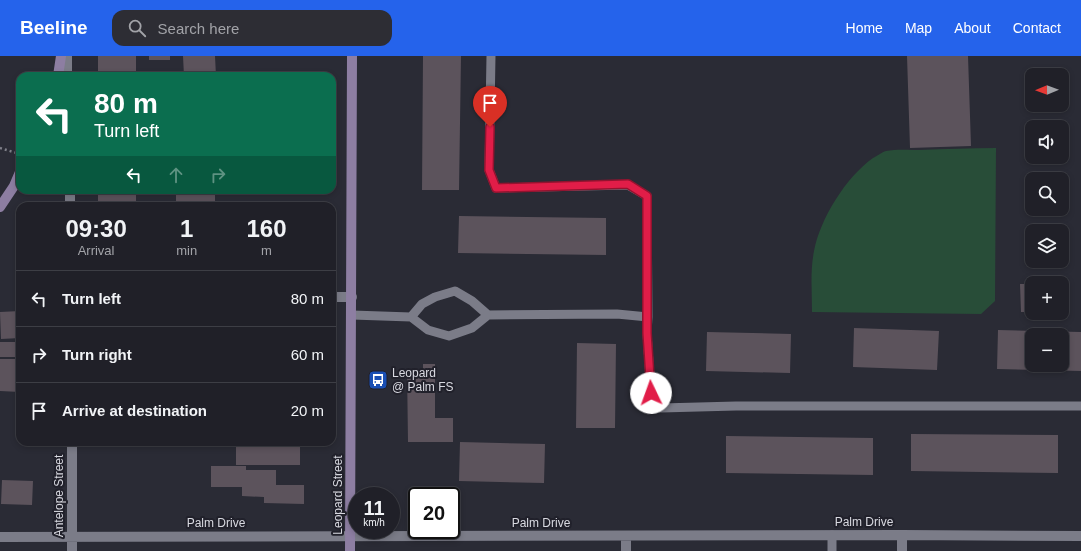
<!DOCTYPE html>
<html lang="en">
<head>
<meta charset="utf-8">
<style>
  :root { --surface:#202028; --page:#2d2d34; --text:#f1f3f6; --muted:#a2a3a8; --line:#3d3e45; --accent:#2563eb }
  body { margin:0; font-family:Helvetica,sans-serif; background:var(--page); color:var(--text); height:100vh; display:flex; flex-direction:column; font-size:15px; white-space:nowrap }
  * { box-sizing:border-box; margin:0 }
  p { font-size:13px; color:var(--muted) }
  .icon { flex:none; width:22px; height:22px; fill:none; stroke:currentColor; stroke-width:2; stroke-linecap:round; stroke-linejoin:round }
  .map { position:relative; flex:1; overflow:hidden }
  .details { position:absolute; left:16px; top:146px; width:320px; height:244px; display:flex; flex-direction:column; background:var(--surface); border-radius:12px; box-shadow:0 2px 6px #0003,0 0 0 1px var(--line) }
  .details>* { flex:none }
  .top-card { position:absolute; left:16px; top:16px; width:320px; height:122px; border-radius:12px; box-shadow:0 2px 6px #0003,0 0 0 1px var(--line); background:#0b6e4f; color:#fff; overflow:hidden }
  .needle { width:26px; rotate:269deg }
  .buttons { position:absolute; left:1025px; top:12px; display:grid; gap:8px }
  .buttons a { display:grid; place-items:center; width:44px; height:44px; border-radius:8px; background:var(--surface); box-shadow:0 2px 6px #0003,0 0 0 1px var(--line); font-size:20px }
  .speed { position:absolute; left:348px; top:431px; display:flex; gap:8px; font-size:20px; font-weight:700; text-align:center }
  .speed>* { display:grid; place-content:center; width:52px; height:52px; border-radius:50%; background:var(--surface); box-shadow:0 2px 6px #0003,0 0 0 1px var(--line); line-height:1 }
  .speed small { font-size:10px; font-weight:400 }
  .speed .limit { border:2px solid #111; border-radius:6px; background:#fff; color:#111 }
  .pin { position:absolute; display:grid; place-items:center; width:34px; height:34px; color:#fff; margin:-41px -17px; border-radius:50% 50% 50% 0; rotate:-45deg; box-shadow:0 0 4px #0007 }
  .pin .icon { rotate:45deg }
  .me { position:absolute; width:44px; margin:-22px; rotate:357deg; stroke-linejoin:round; filter:drop-shadow(0 0 3px #0008) }
  .turn { display:flex; align-items:center; gap:14px; height:84px; padding:0 12px; font-size:18px }
  .turn .icon { width:52px; height:52px; stroke-width:2.5 }
  .turn b { display:block; font-size:28px; line-height:34px }
  .lanes { display:flex; align-items:center; height:38px; padding:0 12px; background:#0003; justify-content:center; gap:20px; direction:ltr }
  .lanes .off { opacity:.35 }
  .eta { display:flex; justify-content:space-evenly; align-items:center; height:68px; text-align:center }
  .eta b { font-size:24px; font-weight:700; line-height:28px }
  ul { padding:0; list-style:none }
  li { display:flex; align-items:center; gap:12px; height:56px; padding:0 12px; border-top:1px solid var(--line) }
  li div { flex:1 }
  li b { display:block; font-size:15px }
  li em { font-style:normal }
  header { display:flex; align-items:center; gap:24px; box-sizing:border-box; height:56px; padding:0 20px; background:var(--accent); color:#fff }
  header strong { font-size:19px }
  nav { display:flex; gap:22px; margin-inline-start:auto; font-size:14px }
  .search { width:280px; height:36px; background:var(--page); display:flex; align-items:center; gap:10px; box-sizing:border-box; padding:0 14px; border-radius:12px; color:var(--muted); font-size:15px }
  .map>svg:first-child { display:block }
  .green { fill:#284d38 }
  .building { fill:#5c535c; fill-rule:evenodd }
  .lines { fill:none; stroke-linecap:round; stroke-linejoin:round }
  .path { stroke:#80818a; stroke-width:2.5; stroke-dasharray:2 3; stroke-linecap:butt }
  .lane { stroke:#7b7c88; stroke-width:9 }
  .street { stroke:#7b7c88; stroke-width:10 }
  .secondary { stroke:#8d7ea2; stroke-width:10 }
  .route-casing { stroke:#92132f; stroke-width:10 }
  .route { stroke:#e11d48; stroke-width:7 }
  .labels { text-anchor:middle; dominant-baseline:central; stroke-width:4; stroke-linejoin:round; paint-order:stroke }
  .poi-label { font-size:12px; fill:#d8d9e0; stroke:#21212b; text-anchor:start }
  .street-label { font-size:12px; fill:#d8d9e0; stroke:#21212b }
</style>
</head>
<body>
<header>
<strong>Beeline</strong>
<div class="search"><svg class="icon" aria-label="search" viewBox="0 0 24 24"><circle cx="10" cy="10" r="6"/><path d="M15 15l6 6"/></svg>Search here</div>
<nav><a>Home</a><a>Map</a><a>About</a><a>Contact</a></nav>
</header>
<div class="map">
<svg width="1081" height="495" viewBox="0 0 1081 495">
  <rect width="100%" height="100%" fill="#2a2b35"/>
  <path class="green" d="M996,92L995,245L981,258L812,256C812,236 810,215 814,195C820,163 846,121 873,102C877,100 882,96 886,95C895,93 911,94 920,94C945,93 971,92 996,92Z"/>
  <path class="building" d="M98,0H136V20H98Z
    M149,0H170V4H149Z
    M183,0H215L216,20H184Z
    M423,0H461L459,134H422Z
    M907,0H968L971,90L910,92Z
    M98,134H136V150H98Z
    M176,134H215V150H176Z
    M459,160L606,162V199L458,197Z
    M1020,228H1032V256H1021Z
    M1062,228H1067L1068,256H1062Z
    M20,255V282L1,283L0,256Z
    M854,272L939,275L937,314L853,311Z
    M998,274L1081,276V315L997,313ZM1032,279H1062V309H1032Z
    M707,276L791,278L790,317L706,315Z
    M0,286H20V301H0Z
    M577,287L616,288L615,372H576Z
    M0,303H20V336L0,335Z
    M423,308H435V362H453V386H408L407,313H423Z
    M911,378L1058,379V417L911,415Z
    M726,380L873,382V419L726,417Z
    M236,386H300V409H236Z
    M460,386L545,388L544,427L459,425Z
    M211,410H246V414H276V429H304V448L264,447V441L242,440V431H211Z
    M2,424L33,425L32,449L1,448Z"/>
  <g class="lines">
    <path class="path" d="M0,92L20,98"/>
    <path class="lane" d="M491,0L489,114L496,132L628,129L647,140L648,261
      M352,259L411,261L428,274L449,280L472,272L488,259L617,258L648,261L647,277L651,337L661,352L736,350H1081
      M411,261L422,248L435,241L455,235L472,245L488,259
      M832,479V495"/>
    <path class="street" d="M67,0V20
      M70,134V150
      M332,241H352
      M626,480V495
      M0,481L902,479L1081,480
      M72,495V386
      M902,495V479"/>
    <path class="secondary" d="M58,20L61,0
      M0,151L14,130L20,116
      M350,495L352,0"/>
  </g>
  <g class="lines">
    <defs>
      <path id="route" d="M490,71L489,114L496,132L628,128L647,140V277L651,337"/>
    </defs>
    <use href="#route" class="route-casing"/>
    <use href="#route" class="route"/>
  </g>
  <defs>
    <symbol id="bus-square" viewBox="-11 -11 22 22"><rect x="-9" y="-9" width="18" height="18" rx="4" fill="#1a4fb4" stroke="#21212b"/><path d="M-5-6H5V4H4V6H2V4H-2V6H-4V4H-5ZM-3.5-4V0h7V-4ZM-3.5 1.2v1.5H-2V1.2ZM2 1.2v1.5H3.5V1.2Z" fill="#fff"/></symbol>
  </defs>
  <g fill-rule="evenodd">
    <use href="#bus-square" x="367" y="313" width="22" height="22"/>
  </g>
  <g class="labels">
    <g class="poi-label">
      <text x="392" y="317">Leopard<tspan x="392" dy="14">@ Palm FS</tspan></text>
    </g>
    <g class="street-label">
      <text transform="translate(338 439) rotate(-90)">Leopard Street</text>
      <text transform="translate(59 440) rotate(-90)">Antelope Street</text>
      <text x="864" y="466">Palm Drive</text>
      <text x="216" y="467">Palm Drive</text>
      <text x="541" y="467">Palm Drive</text>
    </g>
  </g>
</svg>
<div class="buttons">
<a><svg class="needle" viewBox="-14 -14 28 28"><path d="M0-13l5 13h-10z" fill="#e53935"/><path d="M0 13l5-13h-10z" fill="#a2a3a8"/></svg></a>
<a><svg class="icon" aria-label="sound" viewBox="0 0 24 24"><path d="M4 9h4l5-4v14l-5-4H4zM17 9q2 3 0 6"/></svg></a>
<a><svg class="icon" aria-label="search" viewBox="0 0 24 24"><circle cx="10" cy="10" r="6"/><path d="M15 15l6 6"/></svg></a>
<a><svg class="icon" aria-label="layers" viewBox="0 0 24 24"><path d="M12 4l9 5-9 5-9-5zM3 14l9 5 9-5"/></svg></a>
<a>+</a>
<a>−</a>
</div>
<div class="speed"><div>11<small>km/h</small></div><div class="limit">20</div></div>
<div class="pin" style="left:490px;top:71px;background:#d93025"><svg class="icon" aria-label="arrive" viewBox="0 0 24 24"><path d="M6 21V4h12l-3 4 3 4H6"/></svg></div>
<svg class="me" style="left:651px;top:337px" viewBox="-20 -20 40 40"><circle r="19" fill="#fff"/><path d="M0-13L10 11 0 6-10 11z" fill="#e11d48"/></svg>
<div class="top-card">
<div class="turn"><svg class="icon" aria-label="left" viewBox="0 0 24 24"><path d="M17 20v-9H6M10 6l-5 5 5 5"/></svg><div><b>80 m</b>Turn left</div></div>
<div class="lanes"><svg class="icon" aria-label="left" viewBox="0 0 24 24"><path d="M17 20v-9H6M10 6l-5 5 5 5"/></svg><svg class="icon off" aria-label="ahead" viewBox="0 0 24 24"><path d="M12 20V5M6 11l6-6 6 6"/></svg><svg class="icon off" aria-label="right" viewBox="0 0 24 24"><path d="M7 20v-9h11M14 6l5 5-5 5"/></svg></div>
</div>
<section class="details">
<div class="eta">
<div><b>09:30</b><p>Arrival</p></div>
<div><b>1</b><p>min</p></div>
<div><b>160</b><p>m</p></div>
</div>
<ul>
<li><svg class="icon" aria-label="left" viewBox="0 0 24 24"><path d="M17 20v-9H6M10 6l-5 5 5 5"/></svg><div><b>Turn left</b></div><em>80 m</em></li>
<li><svg class="icon" aria-label="right" viewBox="0 0 24 24"><path d="M7 20v-9h11M14 6l5 5-5 5"/></svg><div><b>Turn right</b></div><em>60 m</em></li>
<li><svg class="icon" aria-label="arrive" viewBox="0 0 24 24"><path d="M6 21V4h12l-3 4 3 4H6"/></svg><div><b>Arrive at destination</b></div><em>20 m</em></li>
</ul>
</section>
</div>
</body>
</html>
